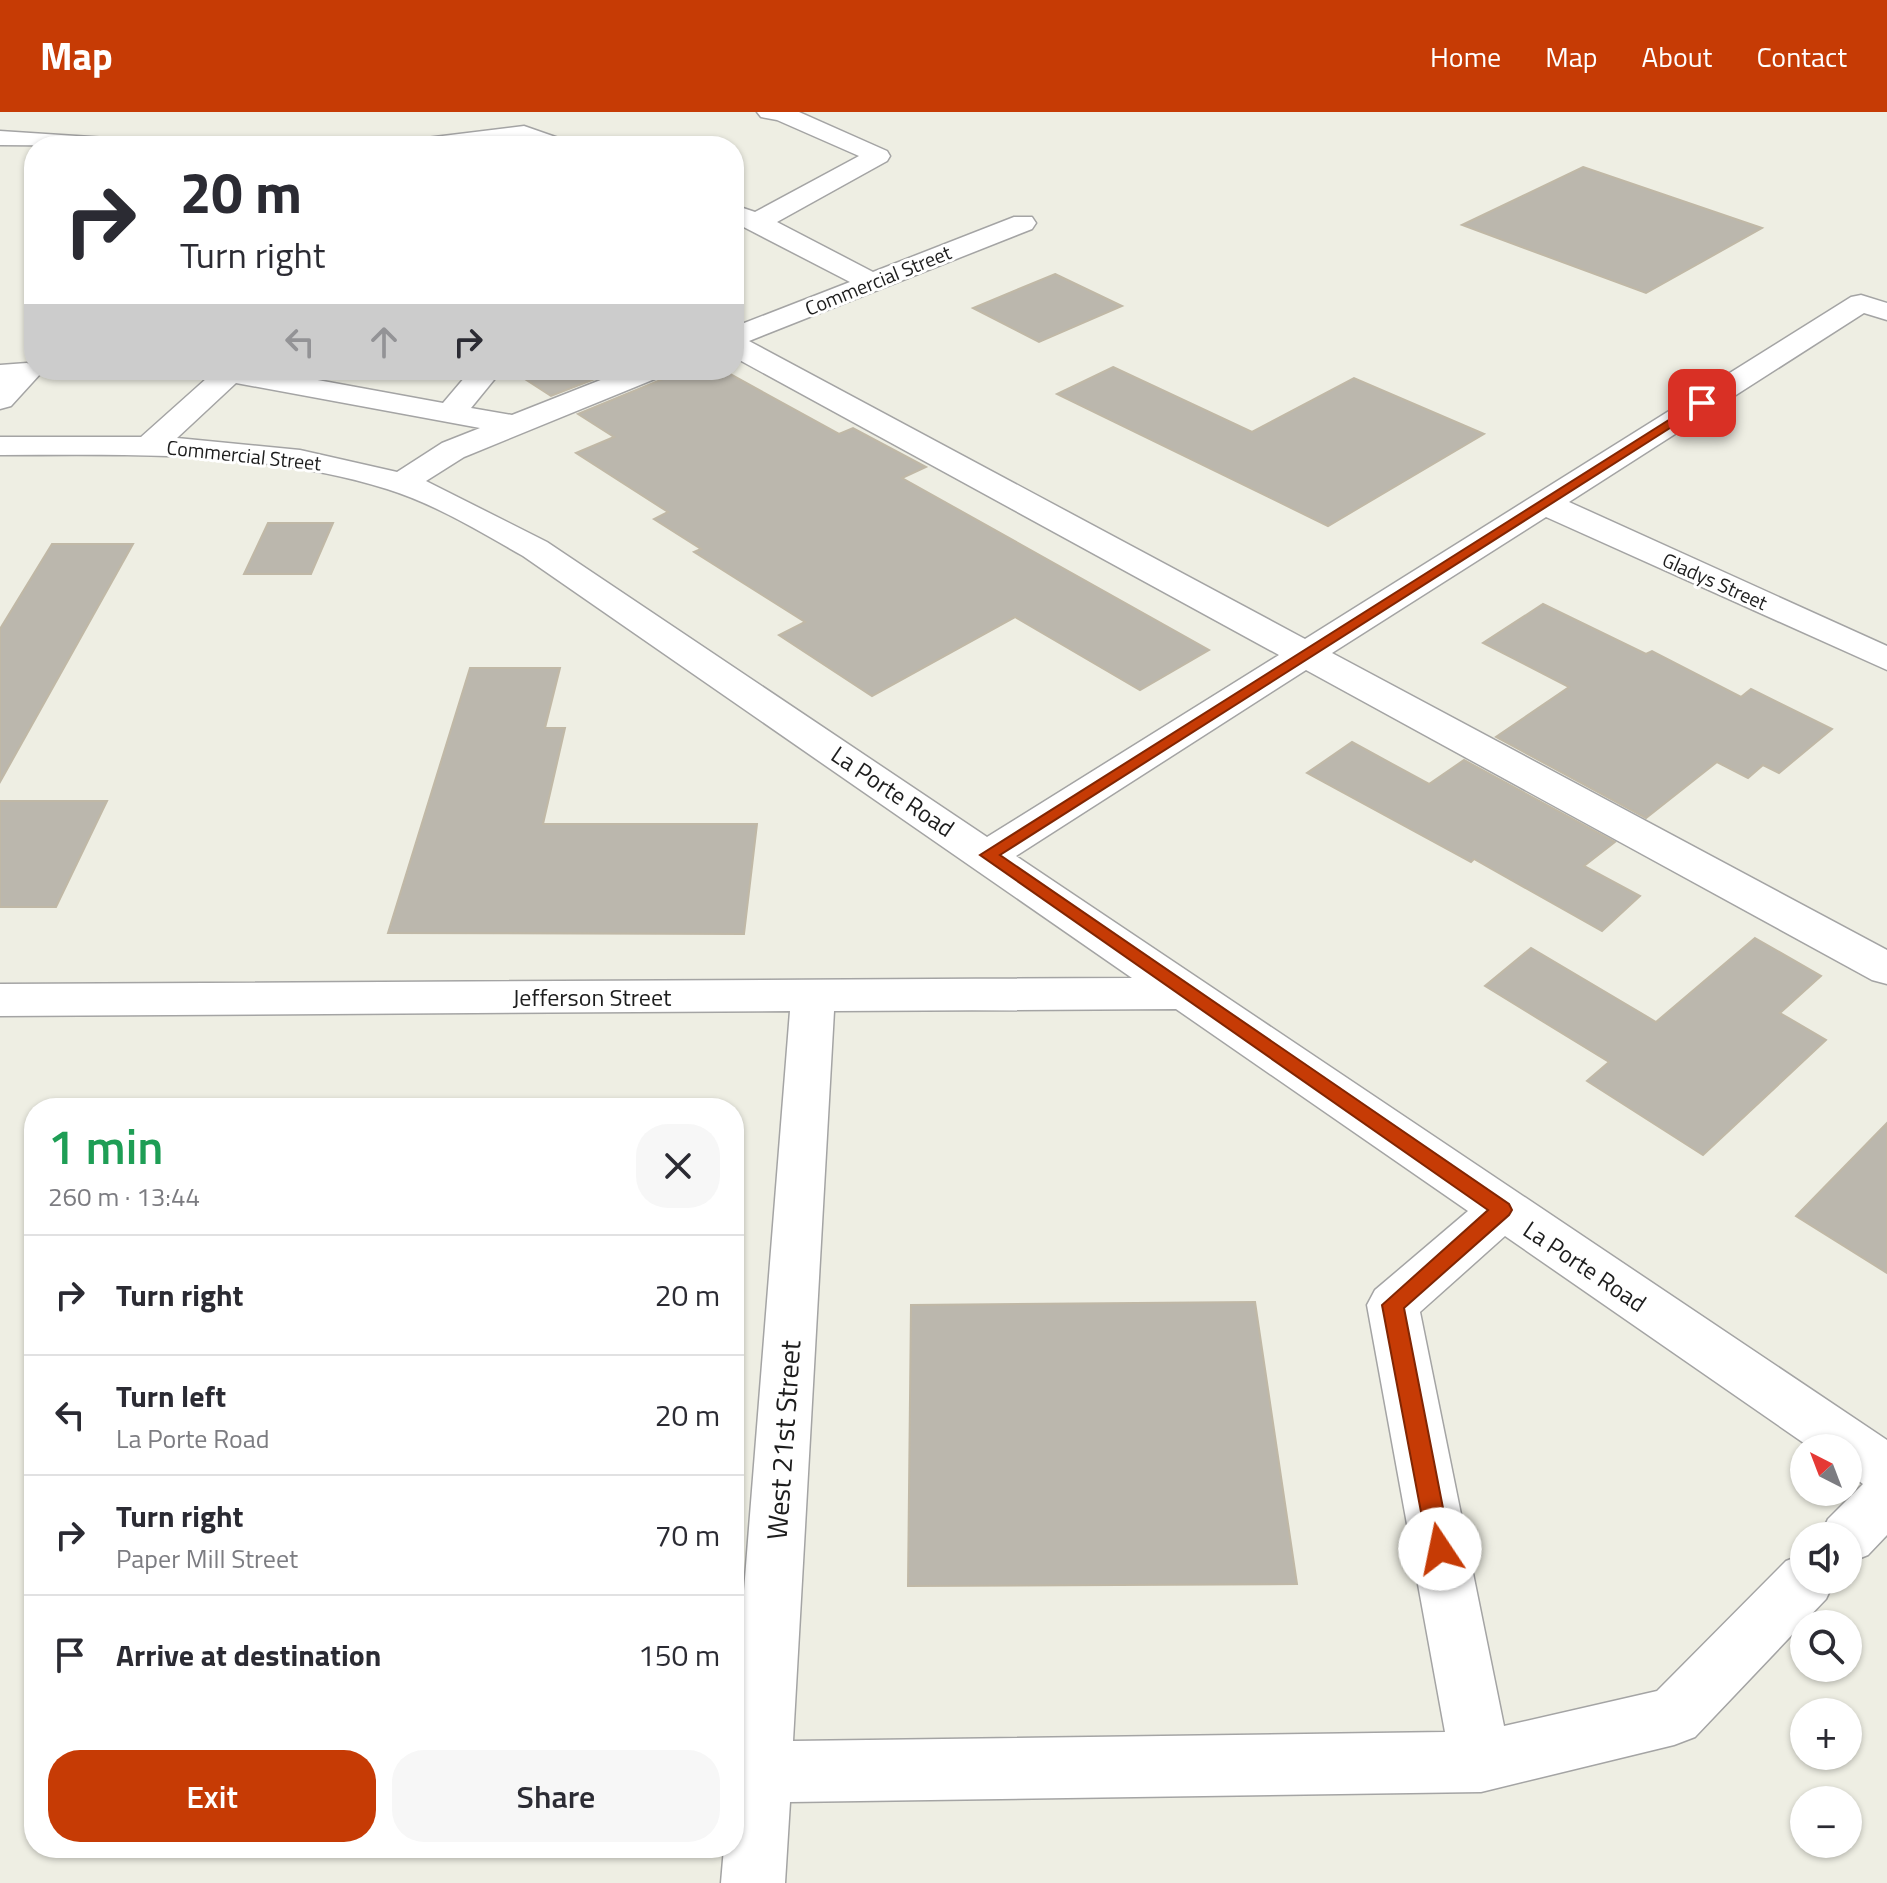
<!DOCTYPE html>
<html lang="en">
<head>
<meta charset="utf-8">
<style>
  :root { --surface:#fff; --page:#f7f7f7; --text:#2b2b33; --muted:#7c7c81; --line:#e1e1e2; --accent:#c63b05 }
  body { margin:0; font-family:"Titillium Web",sans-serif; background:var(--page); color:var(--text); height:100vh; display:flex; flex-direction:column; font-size:30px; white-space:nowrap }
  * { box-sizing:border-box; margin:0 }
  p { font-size:26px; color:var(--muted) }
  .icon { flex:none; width:44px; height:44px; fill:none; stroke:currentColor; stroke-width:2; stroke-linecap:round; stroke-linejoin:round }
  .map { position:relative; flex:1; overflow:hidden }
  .details { position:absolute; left:24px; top:986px; width:720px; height:760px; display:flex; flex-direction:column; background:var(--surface); border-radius:32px; box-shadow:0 2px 6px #0004 }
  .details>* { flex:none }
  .banner { position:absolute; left:24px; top:24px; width:720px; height:244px; border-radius:32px; box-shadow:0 2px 6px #0004; background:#fff; color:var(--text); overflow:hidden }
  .needle { width:52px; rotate:318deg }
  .fabs { position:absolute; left:1790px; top:1322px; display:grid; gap:16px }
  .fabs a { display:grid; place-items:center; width:72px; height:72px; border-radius:50%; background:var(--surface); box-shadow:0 2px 6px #0004; font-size:40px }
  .pin { position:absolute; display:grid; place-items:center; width:68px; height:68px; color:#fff; margin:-34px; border-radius:16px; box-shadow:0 4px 12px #0006 }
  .me { position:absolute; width:88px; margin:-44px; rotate:349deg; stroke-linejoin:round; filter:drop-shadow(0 0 6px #0008) }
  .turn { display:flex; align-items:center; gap:28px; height:168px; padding:0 24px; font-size:36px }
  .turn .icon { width:104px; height:104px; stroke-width:2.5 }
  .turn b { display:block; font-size:56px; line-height:68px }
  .lanes { display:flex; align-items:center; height:76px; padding:0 24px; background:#0003; justify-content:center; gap:40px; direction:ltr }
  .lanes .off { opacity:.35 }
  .round { display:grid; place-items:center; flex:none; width:84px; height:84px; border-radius:32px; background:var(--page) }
  .summary { display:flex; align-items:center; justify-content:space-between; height:136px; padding:0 24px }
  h1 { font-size:48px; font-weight:600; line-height:60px; color:#1e9e55 }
  .action { display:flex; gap:16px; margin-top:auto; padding:16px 24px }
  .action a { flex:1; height:92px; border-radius:32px; background:var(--accent); color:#fff; font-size:32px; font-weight:600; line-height:92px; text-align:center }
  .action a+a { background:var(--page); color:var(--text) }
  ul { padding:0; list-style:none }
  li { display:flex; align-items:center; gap:24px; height:120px; padding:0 24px; border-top:2px solid var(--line) }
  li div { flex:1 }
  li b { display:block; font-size:30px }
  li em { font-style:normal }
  header { display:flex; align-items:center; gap:48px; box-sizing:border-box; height:112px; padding:0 40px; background:var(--accent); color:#fff }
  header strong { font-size:38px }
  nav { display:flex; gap:44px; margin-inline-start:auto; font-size:28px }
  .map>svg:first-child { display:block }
  .building { fill:#bbb7ad; stroke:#c0b8a6; stroke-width:2 }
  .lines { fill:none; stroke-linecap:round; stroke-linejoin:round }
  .minor-casing { stroke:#a4a4a4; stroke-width:3 }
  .minor { fill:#fff; fill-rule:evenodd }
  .route { fill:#c63b05; stroke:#812603; stroke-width:2 }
  .labels { text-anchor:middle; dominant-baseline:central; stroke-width:6; stroke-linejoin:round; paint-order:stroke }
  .far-street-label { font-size:20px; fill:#1d1d1d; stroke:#fff }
  .street-label { font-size:24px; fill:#1d1d1d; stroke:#fff }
  .near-street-label { font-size:28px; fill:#1d1d1d; stroke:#fff }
</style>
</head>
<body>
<header>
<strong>Map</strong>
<nav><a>Home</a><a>Map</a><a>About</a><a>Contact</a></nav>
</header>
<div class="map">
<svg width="1887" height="1771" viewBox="0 0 1887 1771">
  <rect width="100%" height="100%" fill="#eeeee3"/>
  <path class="building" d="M1583,55L1762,116L1646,181L1462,113Z
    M1055,162L1122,194L1039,230L973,196Z
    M1113,255L1252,320L1354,266L1484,322L1328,414L1057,282Z
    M511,258H618L551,284Z
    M670,258H723L839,322L853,316L926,355L902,366L1209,538L1140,578L1015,505L872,584L779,523L805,510L694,440L701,437L654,407L668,400L576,341L614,325L578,302L663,267Z
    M268,411H333L311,462H244Z
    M52,432H133L0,670V517Z
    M1543,492L1646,542L1652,539L1741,585L1751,577L1832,617L1779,661L1763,653L1748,666L1717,650L1646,706L1496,625L1569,575L1483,531Z
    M470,556H560L545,616H565L543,712H757L744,822L388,821Z
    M1352,630L1429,672L1464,648L1615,730L1584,754L1640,784L1602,819L1474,747L1471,750L1307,661Z
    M0,689H107L56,795H0Z
    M1755,826L1821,864L1780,901L1826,928L1703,1043L1587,969L1609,950L1485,874L1531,836L1656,910Z
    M1887,1011V1161L1796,1104Z
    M1255,1190L1297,1472L908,1474L911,1193Z"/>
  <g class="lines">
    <defs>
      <path id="minor" d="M757,0H799L887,39L890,44L887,49L777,110L873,160L1014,105H1032L1036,111L1032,117L749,229L1305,527L1851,185L1861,183L1887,191V208L1864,201L1569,390L1887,534V558L1546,405L1332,541L1887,838V872L1872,868L1306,558L1016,744L1887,1328V1423L1868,1443L1848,1451V1424H1820L1828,1407L1863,1372L1848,1361V1336H1811L1505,1124L1420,1200L1504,1614L1657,1579L1786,1449L1804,1442V1468H1835L1826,1487L1695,1625L1674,1633L1481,1680L790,1690L785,1771H721L724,1736H734V1605L790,899L0,904V872L1132,866L523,444C479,419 435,392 387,377C263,338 129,343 0,343V325H141L216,258H263L443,291L471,258H502L471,296L512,303L626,258H667L662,264L464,345L426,369L547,430L987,725L1279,543L734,245V215L850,170L734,110V93L755,100L859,44L777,8L761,5ZM236,271L480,316L442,331L397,360L300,338L177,326ZM1176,897L1468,1099L1375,1178L1367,1193L1445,1620L793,1629L834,899Z
        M524,14L567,29L570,34H536L522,29L478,34H406L418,27Z
        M0,19L122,27L134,34L0,33Z
        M27,251L42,260L11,294L0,297V253Z"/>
    </defs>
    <use href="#minor" class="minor-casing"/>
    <use href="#minor" class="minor"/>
  </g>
  <path class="route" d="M1702,287L1706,288V293L1000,743L1509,1092L1512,1098L1509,1103L1404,1196L1451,1437L1448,1444L1440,1447L1431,1444L1428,1437L1382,1193L1488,1098L980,743Z"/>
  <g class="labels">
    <g class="far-street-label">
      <text transform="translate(878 168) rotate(-22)">Commercial Street</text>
      <text transform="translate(244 343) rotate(6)">Commercial Street</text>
      <text transform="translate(1715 469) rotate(24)">Gladys Street</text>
    </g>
    <g class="street-label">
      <text transform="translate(893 679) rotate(34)">La Porte Road</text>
      <text x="592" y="885">Jefferson Street</text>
      <text transform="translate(1585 1154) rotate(34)">La Porte Road</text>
    </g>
    <g class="near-street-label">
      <text transform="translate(783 1328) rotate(-86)">West 21st Street</text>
    </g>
  </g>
</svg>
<div class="fabs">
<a><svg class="needle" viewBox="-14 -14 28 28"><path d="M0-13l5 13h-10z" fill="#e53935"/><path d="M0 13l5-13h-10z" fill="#7c7c81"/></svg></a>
<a><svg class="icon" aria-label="sound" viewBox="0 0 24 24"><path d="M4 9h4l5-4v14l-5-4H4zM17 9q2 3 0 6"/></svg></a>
<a><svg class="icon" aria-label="search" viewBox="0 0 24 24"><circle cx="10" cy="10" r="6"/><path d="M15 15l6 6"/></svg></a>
<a>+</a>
<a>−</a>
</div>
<div class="pin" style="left:1702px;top:291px;background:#d93025"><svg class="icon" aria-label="arrive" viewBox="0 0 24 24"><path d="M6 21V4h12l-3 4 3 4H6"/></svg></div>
<svg class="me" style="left:1440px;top:1437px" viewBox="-20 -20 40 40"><circle r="19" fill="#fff"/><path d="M0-13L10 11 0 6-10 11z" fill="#c63b05"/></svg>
<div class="banner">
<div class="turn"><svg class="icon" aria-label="right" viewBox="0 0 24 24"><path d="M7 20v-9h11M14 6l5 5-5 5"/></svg><div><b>20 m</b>Turn right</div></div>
<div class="lanes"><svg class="icon off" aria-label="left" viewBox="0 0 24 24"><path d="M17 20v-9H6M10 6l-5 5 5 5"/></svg><svg class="icon off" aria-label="ahead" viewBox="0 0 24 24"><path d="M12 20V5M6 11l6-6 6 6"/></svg><svg class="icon" aria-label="right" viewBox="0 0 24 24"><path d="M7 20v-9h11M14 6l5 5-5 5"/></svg></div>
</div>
<section class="details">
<div class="summary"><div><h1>1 min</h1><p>260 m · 13:44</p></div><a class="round"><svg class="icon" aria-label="close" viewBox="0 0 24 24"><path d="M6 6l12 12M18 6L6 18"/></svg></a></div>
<ul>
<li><svg class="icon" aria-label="right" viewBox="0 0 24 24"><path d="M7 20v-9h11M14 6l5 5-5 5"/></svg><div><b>Turn right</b></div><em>20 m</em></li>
<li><svg class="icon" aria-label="left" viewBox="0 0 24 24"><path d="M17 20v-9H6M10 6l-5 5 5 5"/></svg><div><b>Turn left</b><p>La Porte Road</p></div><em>20 m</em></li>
<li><svg class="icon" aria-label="right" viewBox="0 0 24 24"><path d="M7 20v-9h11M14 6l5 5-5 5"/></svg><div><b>Turn right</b><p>Paper Mill Street</p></div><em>70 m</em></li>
<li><svg class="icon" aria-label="arrive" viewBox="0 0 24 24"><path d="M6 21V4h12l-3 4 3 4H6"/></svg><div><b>Arrive at destination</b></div><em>150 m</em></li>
</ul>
<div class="action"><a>Exit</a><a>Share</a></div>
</section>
</div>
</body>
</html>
